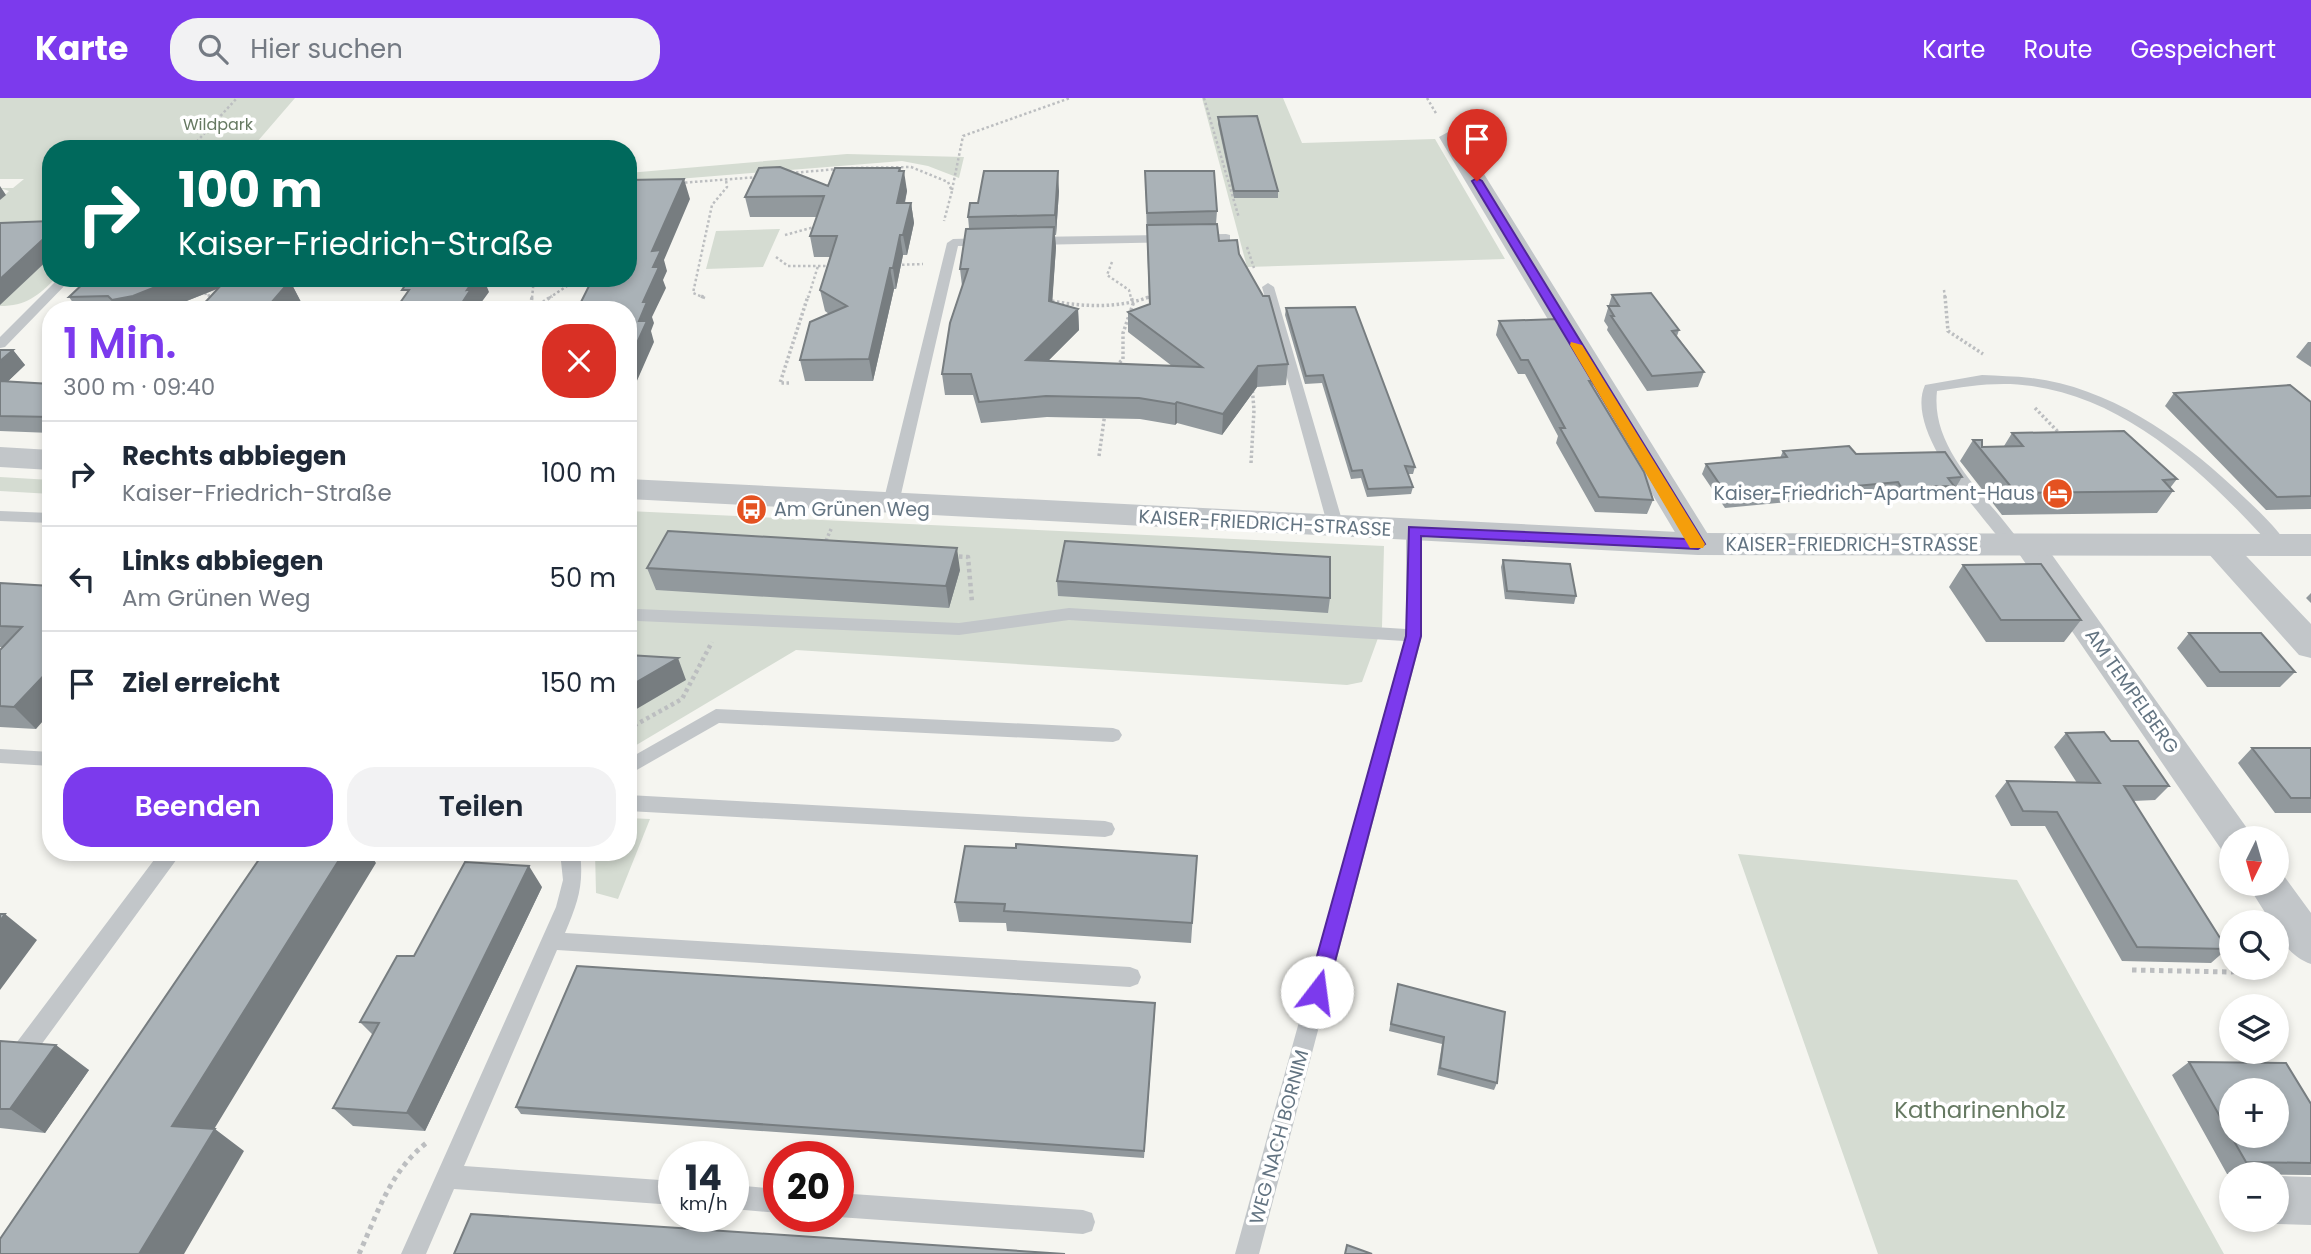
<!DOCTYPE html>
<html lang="de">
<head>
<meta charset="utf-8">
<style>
  :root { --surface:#fff; --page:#f2f2f3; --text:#1f2937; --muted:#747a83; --line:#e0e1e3; --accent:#7c3aed }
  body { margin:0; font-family:Poppins,sans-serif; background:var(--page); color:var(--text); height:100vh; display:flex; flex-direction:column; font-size:26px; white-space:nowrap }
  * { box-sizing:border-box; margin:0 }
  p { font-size:23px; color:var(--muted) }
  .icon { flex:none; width:38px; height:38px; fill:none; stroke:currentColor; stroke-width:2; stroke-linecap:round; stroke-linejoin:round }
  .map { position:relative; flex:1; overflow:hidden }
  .drawer { position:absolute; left:42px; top:203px; width:595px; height:560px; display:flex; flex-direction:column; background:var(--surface); border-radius:28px; box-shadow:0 4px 10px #0003 }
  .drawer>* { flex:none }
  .top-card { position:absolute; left:42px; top:42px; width:595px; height:147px; border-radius:28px; box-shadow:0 4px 10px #0003; background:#00695c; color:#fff; overflow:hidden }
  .needle { width:46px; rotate:185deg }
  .buttons { position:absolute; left:2219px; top:728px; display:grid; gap:14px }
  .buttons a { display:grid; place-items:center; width:70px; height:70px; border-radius:50%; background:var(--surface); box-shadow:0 4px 10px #0003; font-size:35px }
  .speed { position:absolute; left:658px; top:1043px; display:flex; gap:14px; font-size:35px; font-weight:700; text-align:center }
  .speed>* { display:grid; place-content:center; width:91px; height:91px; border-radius:50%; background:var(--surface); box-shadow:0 4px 10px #0003; line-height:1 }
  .speed small { font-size:18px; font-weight:400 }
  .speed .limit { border:10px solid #d22; background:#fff; color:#111 }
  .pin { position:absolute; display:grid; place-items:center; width:60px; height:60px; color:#fff; margin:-72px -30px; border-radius:50% 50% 50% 0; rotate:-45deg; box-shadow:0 0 7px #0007 }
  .pin .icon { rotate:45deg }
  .me { position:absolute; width:77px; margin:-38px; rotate:15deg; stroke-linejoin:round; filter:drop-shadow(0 0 5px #0008) }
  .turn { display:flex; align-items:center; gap:24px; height:147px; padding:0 21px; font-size:32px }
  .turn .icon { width:91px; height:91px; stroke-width:2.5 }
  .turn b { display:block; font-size:49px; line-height:60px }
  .round { display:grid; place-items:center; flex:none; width:74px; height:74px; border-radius:28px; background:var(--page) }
  .overview { display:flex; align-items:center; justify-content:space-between; height:119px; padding:0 21px }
  h1 { font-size:42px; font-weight:600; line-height:52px; color:var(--accent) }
  .action { display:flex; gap:14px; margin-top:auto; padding:14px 21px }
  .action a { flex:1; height:80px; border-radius:28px; background:var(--accent); color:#fff; font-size:28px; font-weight:600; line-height:80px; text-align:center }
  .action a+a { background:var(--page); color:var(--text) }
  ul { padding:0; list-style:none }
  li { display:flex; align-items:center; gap:21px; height:105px; padding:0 21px; border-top:2px solid var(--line) }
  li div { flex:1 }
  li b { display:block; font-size:26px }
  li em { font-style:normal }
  header { display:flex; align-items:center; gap:42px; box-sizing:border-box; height:98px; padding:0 35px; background:var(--accent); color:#fff }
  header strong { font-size:33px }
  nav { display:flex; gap:38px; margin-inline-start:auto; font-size:24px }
  .search { width:490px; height:63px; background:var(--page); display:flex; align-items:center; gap:18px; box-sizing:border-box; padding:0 24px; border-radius:28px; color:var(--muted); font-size:26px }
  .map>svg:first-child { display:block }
  .green { fill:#d5dcd2 }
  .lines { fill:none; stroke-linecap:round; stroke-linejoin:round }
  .path-far3 { stroke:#bcbec0; stroke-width:2.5; stroke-dasharray:2.5 2.5; stroke-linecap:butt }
  .path-far2 { stroke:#bcbec0; stroke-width:3.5; stroke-dasharray:2.5 2.5; stroke-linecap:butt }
  .path-far1 { stroke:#bcbec0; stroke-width:4.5; stroke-dasharray:3.5 3.5; stroke-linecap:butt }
  .path { stroke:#bcbec0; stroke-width:5; stroke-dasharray:4.5 4.5; stroke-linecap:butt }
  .service { fill:#c2c6c9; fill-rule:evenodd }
  .minor { fill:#c2c6c9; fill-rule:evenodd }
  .tertiary { fill:#c2c6c9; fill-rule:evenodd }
  .wall { fill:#92999d }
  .shaded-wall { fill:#777d80 }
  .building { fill:#aab2b7; stroke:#777d80; stroke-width:2 }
  .route { fill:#7c3aed; stroke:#51269a; stroke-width:2 }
  .slow { fill:#f59e0b }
  .labels { text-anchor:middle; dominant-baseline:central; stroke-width:7; stroke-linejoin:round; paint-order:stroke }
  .far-park-label { font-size:16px; fill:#667962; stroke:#fff }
  .poi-label { font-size:19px; fill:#637482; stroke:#fff; text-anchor:end }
  .street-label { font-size:19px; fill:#637482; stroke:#fff }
  .near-park-label { font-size:23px; fill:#667962; stroke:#fff }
</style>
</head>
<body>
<header>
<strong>Karte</strong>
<div class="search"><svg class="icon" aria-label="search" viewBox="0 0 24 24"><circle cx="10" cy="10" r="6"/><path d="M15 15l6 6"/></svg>Hier suchen</div>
<nav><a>Karte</a><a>Route</a><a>Gespeichert</a></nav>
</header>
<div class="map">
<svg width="2311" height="1156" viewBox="0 0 2311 1156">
  <rect width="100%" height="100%" fill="#f5f5f0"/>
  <path class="green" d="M0,0H295L251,51H51V139L0,143V102L9,93L0,90H13L24,81H0Z
    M1202,0H1283L1302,45L1435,41L1505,161L1247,169Z
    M847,56L964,59L959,80L928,68L902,63L628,85V75Z
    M780,131L763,169L706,171L716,133Z
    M51,159V180H56C38,198 26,208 0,208V205Z
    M0,379L51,382V396L0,393Z
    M628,413L1384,448L1382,529L1362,584L1347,587L796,552L628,652Z
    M628,720L650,721L618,801L596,795L595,754H628Z
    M1738,756L2017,782L2224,1156H1878Z"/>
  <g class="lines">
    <path class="path-far3" d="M1204,0L1239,120
      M1427,0L1437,17
      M190,51L237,0
      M851,70L911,69L948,84L952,93L944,123
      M791,75L838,71
      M680,85L758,79
      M952,92L963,38L1070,0
      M785,137L818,128
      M1247,149L1254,170
      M776,159L788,168H832
      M1112,164L1107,177L1129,192L1131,200
      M897,167L923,166
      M202,180L206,198L217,196
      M280,184L297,180L411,183
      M1944,192L1945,200
      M532,200L534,180
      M549,200L579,180L591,187
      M705,200L693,195L712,107L727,89L726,82
      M808,200L818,168
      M1147,200L1154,197"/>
    <path class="path-far2" d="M701,198L705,200
      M1945,198L1948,233L1983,256
      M1047,202C1079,209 1121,211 1151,198
      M531,207L532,198
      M539,207L552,198
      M1116,268L1123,261V235L1133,206L1131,198
      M789,285H780L808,198
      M2035,310L2063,339
      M1099,358L1105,315
      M1251,365L1254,312L1252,287
      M824,447L832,429"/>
    <path class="path-far1" d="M952,458L968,459L972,504
      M628,631L682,601L712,544"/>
    <path class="path" d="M2132,872L2231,874L2278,870
      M359,1156C378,1114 391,1071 429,1043"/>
    <path class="service" d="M1226,136L1230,137V143L1032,147L1026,143L1032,139Z
      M953,141L986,140L992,144L986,148H958L899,405L891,410L883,405L947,145Z
      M59,180H72L5,249L0,250V239Z
      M1268,185L1274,189L1344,429L1342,433H1330L1328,429L1262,189Z
      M1982,277C1998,278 2015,278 2031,280C2107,289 2177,337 2232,388C2251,406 2273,425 2288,447L2280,452L2274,451C2210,380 2131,302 2032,288C1999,283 1968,288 1937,293C1930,354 1991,401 2022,447L2014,452L2008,451C1981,417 1904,333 1925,287Z
      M0,413L51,415V425L0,423Z
      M1414,428L1422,433V538L1259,1156H1235L1404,543L1069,522L959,537L638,523L630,517L638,511L959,525L1069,510L1406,531V433Z
      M716,611L1113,630L1119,632L1122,637L1119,642L1113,644L719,625L628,677V661Z
      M0,651L51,654V668L0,665Z
      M628,697L1105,723L1112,725L1115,731L1112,737L1105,739L628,713Z
      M160,754H182L33,958L25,961L17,958L14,951L17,944Z
      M560,754H580C584,787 578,804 565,835L1130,869L1138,872L1141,879L1138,886L1130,889L557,852L464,1068L674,1083V1107L454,1091L426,1156H401L556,809L563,782Z
      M733,1087L779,1091V1115L733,1111Z
      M838,1095L1083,1112L1092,1115L1095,1124L1092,1133L1083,1136L838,1119L836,1118H838Z"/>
    <path class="minor" d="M1450,33L1461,39L1714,446L1709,453L1698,456L1687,453L1682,446L1439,39Z
      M2029,437L2040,440L2254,740H2231V755L2221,751L2013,447L2018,440Z
      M2218,437L2229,440L2311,526V560L2299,557L2207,454L2202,447L2207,440Z
      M2277,772L2281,774L2311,815V866C2294,860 2277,843 2277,824H2271L2247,786H2277Z
      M2277,1078L2311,1079V1127L2277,1126L2266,1122H2277Z"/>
    <path class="tertiary" d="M0,349L51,352V372L0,369Z
      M628,381L1698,435L2311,436V458L1698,457L628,401Z"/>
  </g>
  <path class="wall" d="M1218,19L1278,93V100H1234L1218,26Z
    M900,70L907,93L905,105H911L914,125L907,157H903L896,191H894L873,283H805L800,262L829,216L825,213L820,192L830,159H814L810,138L817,119H750L745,99L828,88Z
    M1145,73L1217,113L1216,126L1219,143L1239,156L1288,266L1286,287L1257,289L1222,337L1177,325L1175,327L1140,321L1047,319L981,325L973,297H945L942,276L962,188L960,171L969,130L968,119L978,105L1059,93L1056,137H1055L1056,149L1052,203L1078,211L1079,232L1048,263L1172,268L1128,234V214L1149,206Z
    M236,183H290L301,204L217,191L164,212H78L69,199Z
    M1612,197L1679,232L1677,238L1704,274L1698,289L1647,293L1607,232L1608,229L1604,223Z
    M1286,210L1415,369L1413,376H1408L1413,389L1411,396L1367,399L1361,380L1351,381L1322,285L1305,286L1285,217Z
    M1499,223L1594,283L1593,289L1653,402L1647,416L1595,414L1556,345L1558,338L1525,276H1518L1496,237Z
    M2308,244H2311V269L2296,259Z
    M0,252H13L25,267L8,283L51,286V335L0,333Z
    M2174,295L2311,304V411L2266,412L2165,308Z
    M2012,335L2177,381L2170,390L2173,393L2157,415L2002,417L1960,363L1973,342L1982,349L2004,348Z
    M1783,353L1856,356L1962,379L1956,389H1953L1948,398L1896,399L1892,394L1725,410L1702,376L1706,366L1780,360Z
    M1503,462L1576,498L1574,506L1505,501L1501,469Z
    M1963,467L2081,522L2064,544H1986L1949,489Z
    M647,470L960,472L949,510L656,492Z
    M1057,483L1330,500L1328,515L1058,498Z
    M0,485L51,488L36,631L0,629V552L3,549H0Z
    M2311,495V505L2306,500Z
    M2189,535L2295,574L2280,589H2207L2177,550Z
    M2066,635L2111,643L2169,688L2155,702L2133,703L2227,851L2211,865L2122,863L2045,728H2011L1995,698L2007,683L2077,685L2054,649Z
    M2252,650H2311V715H2275L2238,665Z
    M1197,758L1191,845L1007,833L1006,825L959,824L955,804Z
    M542,789L425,1033L353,1028L333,1010L373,937L360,924L414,858Z
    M1398,886L1497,985L1494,992L1437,977L1442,946L1389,933Z
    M1155,912L1144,1060L521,1016L516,1009Z
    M0,943L89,972L45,1035L0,1030Z
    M2189,964L2311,1006V1077L2227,1076L2172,977Z"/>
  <path class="shaded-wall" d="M900,70L902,84L904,73L907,93L900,125L897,105Z
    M1058,73L1059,93L1056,137L1055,117Z
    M684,81L690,101L664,162L667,173L663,182L666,190L652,219L654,225L651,233L654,244L629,301L628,298V265L643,204L653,169L652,153Z
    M0,88L6,97L0,102Z
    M911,105L914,125L907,157L903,137Z
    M1054,129L1056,149L1051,223L1049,203Z
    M51,134V159L0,207V181Z
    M900,137L903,157L896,191L893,170Z
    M890,170L894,191L873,283L869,261Z
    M178,180H244L164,212H118L112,202Z
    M475,180H493L487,189L489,194L478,209L480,212H461L460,208L467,192Z
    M290,183L301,204L295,212H265Z
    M1078,211L1079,232L1028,283L1026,262Z
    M13,252L25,267L0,291V263Z
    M1258,268L1257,289L1222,337L1223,316Z
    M1177,304V325L1175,327V306Z
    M957,450L960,472L949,510L946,488Z
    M678,560L686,582L628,616V589Z
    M51,570V614L36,631L14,609Z
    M344,754H379L374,762L376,765L202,1051L172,1028Z
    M529,768L542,789L425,1033L407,1015Z
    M5,816L37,842L0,892V823Z
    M56,947L89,972L45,1035L10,1011Z
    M215,1031L244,1053L184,1156H139Z"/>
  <path class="building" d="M1257,18L1278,93H1234L1218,19Z
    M780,69L828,88L835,70H900L899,73H904L897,105H911L903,137H900L893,170H890L869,261L800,262L810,224L847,208L820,192L837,138H810L824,98L745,99L759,70Z
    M984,73H1058L1055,117L968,119L970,105H978Z
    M1145,73H1214L1217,113L1147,115Z
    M684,81L652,153L661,152L653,169H659L643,204H647L639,223H647L628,265V212H577L589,188H585L588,180H628V82Z
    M51,123V134L0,181V125Z
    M1217,126L1219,143L1237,142L1239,156L1263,198H1269L1288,266L1258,268L1223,316L1177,304L1175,306L1139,300L1046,298L979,304L971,276H942L950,225L968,171H960L966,131L1054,129L1049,203L1078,211L1026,262L1202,269L1128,214L1150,206L1147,127Z
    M89,180H178L133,198L112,202L108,198L69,199Z
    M410,180H475L467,192L471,191L460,208H464L462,212H395L409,192H402Z
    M290,183L265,212H198L224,184Z
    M1651,195L1679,232L1672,233L1704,274L1652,278L1611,218H1614L1608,208H1619L1612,197Z
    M1355,209L1415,369L1405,368L1413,389L1368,391L1362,372L1352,373L1323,277L1306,278L1286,210Z
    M1557,221L1594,283H1589L1644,374L1653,402L1599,399L1560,330H1565L1528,262H1521L1499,223Z
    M0,252H13L0,263Z
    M0,283L51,286V319L0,318Z
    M2290,287L2311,304V398L2277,399L2174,295Z
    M2124,333L2177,381L2163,382L2173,393L2016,395L1973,342H1982V349L2023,348L2012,335Z
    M1849,348L1856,356L1945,354L1962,379L1948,380L1954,388L1901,389L1898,384L1729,400L1706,366L1787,359L1783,353Z
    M668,433L957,450L946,488L647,470Z
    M1065,443L1330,459V500L1057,483Z
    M1503,462L1570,466L1576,498L1507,493Z
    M2041,466L2081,522H2001L1963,467Z
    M0,485L51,488V570L14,609L0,608V552L22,529L0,528Z
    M2189,535H2261L2295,574H2220Z
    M628,557L678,560L628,589Z
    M2104,634L2111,643H2138L2169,688H2124L2227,851L2137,849L2057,714L2023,713L2007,683L2100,685L2066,635Z
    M2252,650H2311V700H2291Z
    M1016,746L1197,758L1192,825L1004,813L1005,806L955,804L965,748L1016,750Z
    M264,754H344L172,1028L215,1031L139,1156H0V1141Z
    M465,764L529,768L407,1015L333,1010L379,925L360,924L397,858H414Z
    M0,816H5L0,823Z
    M577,868L1155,905L1144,1053L516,1009Z
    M1398,886L1505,914L1497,985L1440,970L1444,939L1391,926Z
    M0,943L56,947L10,1011H0Z
    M2189,964L2286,965L2311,1006V1065L2246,1064L2231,1038H2277V992H2231V1038Z
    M471,1116L1065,1156H454Z
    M1347,1147L1372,1156H1345Z"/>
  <path class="route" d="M1477,80L1482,83L1705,446L1698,451L1421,438V538L1327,894L1324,901L1317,903L1310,901L1307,894L1406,538L1409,429L1687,441L1472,83Z"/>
  <path class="slow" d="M1571,244L1582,247L1705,446L1703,450H1690L1570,247Z"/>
  <defs>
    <symbol id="hotel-disc" viewBox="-11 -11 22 22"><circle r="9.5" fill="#e45221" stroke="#fff"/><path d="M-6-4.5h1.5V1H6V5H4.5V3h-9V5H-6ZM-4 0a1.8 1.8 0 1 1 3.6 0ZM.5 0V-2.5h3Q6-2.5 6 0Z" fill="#fff"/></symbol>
    <symbol id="bus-disc" viewBox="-11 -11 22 22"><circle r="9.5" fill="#e45221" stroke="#fff"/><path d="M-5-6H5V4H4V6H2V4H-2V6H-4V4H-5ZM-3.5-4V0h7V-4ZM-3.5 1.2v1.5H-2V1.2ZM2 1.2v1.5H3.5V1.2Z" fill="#fff"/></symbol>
  </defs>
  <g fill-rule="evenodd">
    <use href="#hotel-disc" x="2040" y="378" width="35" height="35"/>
    <use href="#bus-disc" x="734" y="394" width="35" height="35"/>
  </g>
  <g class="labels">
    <g class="far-park-label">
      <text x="218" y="26">Wildpark</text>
    </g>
    <g class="poi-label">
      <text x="2035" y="395">Kaiser-Friedrich-Apartment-Haus</text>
      <text x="774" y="411" text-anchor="start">Am Grünen Weg</text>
    </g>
    <g class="street-label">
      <text transform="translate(1265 425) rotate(3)">KAISER-FRIEDRICH-STRASSE</text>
      <text x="1852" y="446">KAISER-FRIEDRICH-STRASSE</text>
      <text transform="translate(2132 593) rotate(55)">AM TEMPELBERG</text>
      <text transform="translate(1279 1039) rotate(-75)">WEG NACH BORNIM</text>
    </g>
    <g class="near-park-label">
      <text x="1980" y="1012">Katharinenholz</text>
    </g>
  </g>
</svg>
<div class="buttons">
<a><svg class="needle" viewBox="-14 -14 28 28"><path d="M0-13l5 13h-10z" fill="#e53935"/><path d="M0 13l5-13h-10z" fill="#747a83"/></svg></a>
<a><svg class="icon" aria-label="search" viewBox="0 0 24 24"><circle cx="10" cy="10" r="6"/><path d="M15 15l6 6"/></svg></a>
<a><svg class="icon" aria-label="layers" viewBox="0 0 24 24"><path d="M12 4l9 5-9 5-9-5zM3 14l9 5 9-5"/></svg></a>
<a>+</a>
<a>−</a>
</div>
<div class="speed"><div>14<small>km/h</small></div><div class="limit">20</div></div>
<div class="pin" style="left:1477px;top:83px;background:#d93025"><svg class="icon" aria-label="arrive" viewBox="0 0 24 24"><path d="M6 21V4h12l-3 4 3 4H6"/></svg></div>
<svg class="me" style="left:1317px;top:894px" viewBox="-20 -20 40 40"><circle r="19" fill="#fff"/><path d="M0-13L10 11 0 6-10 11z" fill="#7c3aed"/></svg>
<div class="top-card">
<div class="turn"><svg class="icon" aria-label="right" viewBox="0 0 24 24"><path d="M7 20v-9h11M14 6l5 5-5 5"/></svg><div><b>100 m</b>Kaiser-Friedrich-Straße</div></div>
</div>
<section class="drawer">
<div class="overview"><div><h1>1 Min.</h1><p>300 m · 09:40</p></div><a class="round" style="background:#d93025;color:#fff"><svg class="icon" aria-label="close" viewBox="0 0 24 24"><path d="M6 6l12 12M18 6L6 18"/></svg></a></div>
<ul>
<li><svg class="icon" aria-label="right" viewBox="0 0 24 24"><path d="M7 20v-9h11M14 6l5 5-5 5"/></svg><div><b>Rechts abbiegen</b><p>Kaiser-Friedrich-Straße</p></div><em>100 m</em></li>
<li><svg class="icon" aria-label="left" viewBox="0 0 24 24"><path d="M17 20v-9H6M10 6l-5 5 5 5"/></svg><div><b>Links abbiegen</b><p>Am Grünen Weg</p></div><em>50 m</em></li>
<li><svg class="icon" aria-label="arrive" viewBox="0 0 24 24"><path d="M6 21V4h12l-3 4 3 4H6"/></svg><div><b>Ziel erreicht</b></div><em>150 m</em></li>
</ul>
<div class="action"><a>Beenden</a><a>Teilen</a></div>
</section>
</div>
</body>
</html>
